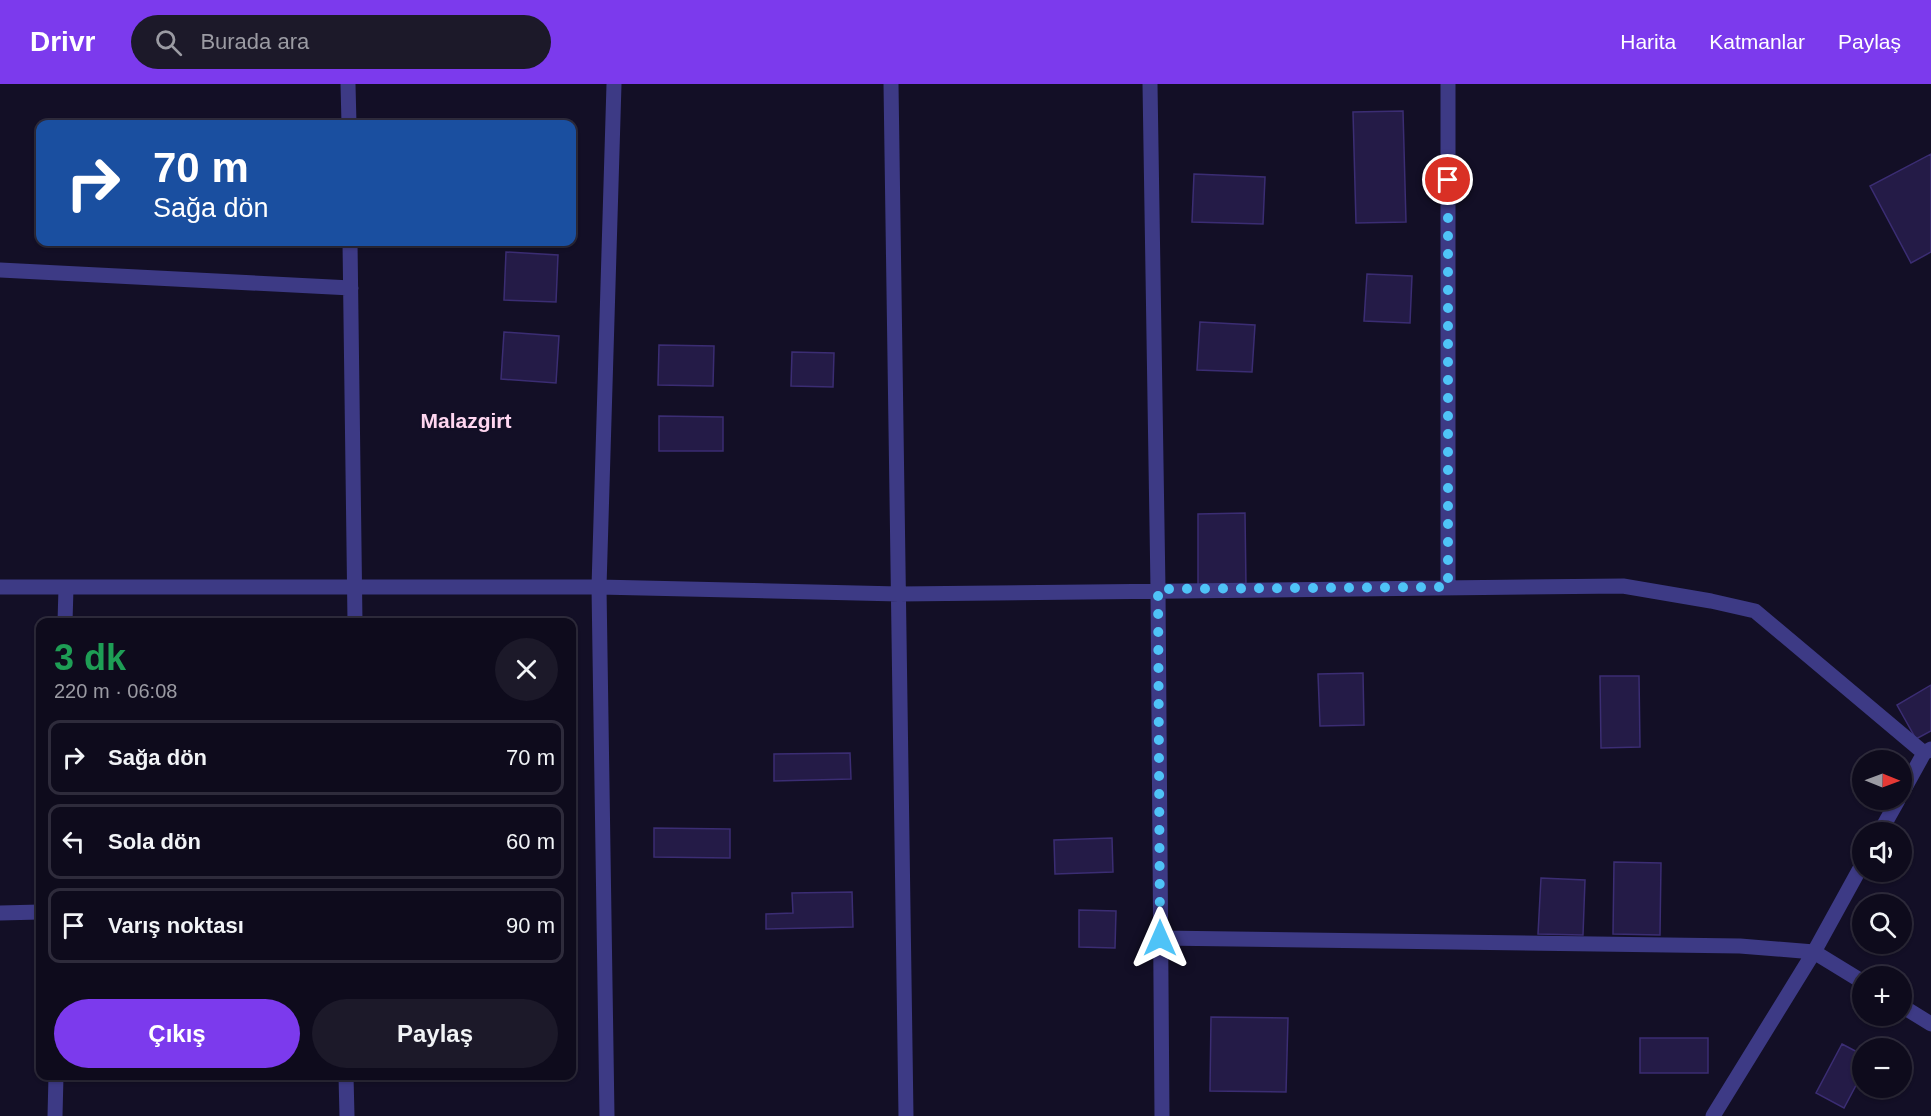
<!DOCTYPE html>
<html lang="tr">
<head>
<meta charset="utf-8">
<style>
  :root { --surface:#0e0b1c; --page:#1c1929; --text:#f1f3f6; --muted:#9b9ba3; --line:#2e2b3b; --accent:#7c3aed }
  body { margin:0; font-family:Arial,sans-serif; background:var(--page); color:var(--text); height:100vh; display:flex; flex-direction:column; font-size:22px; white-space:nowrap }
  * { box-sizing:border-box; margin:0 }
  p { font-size:20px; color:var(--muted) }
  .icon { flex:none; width:33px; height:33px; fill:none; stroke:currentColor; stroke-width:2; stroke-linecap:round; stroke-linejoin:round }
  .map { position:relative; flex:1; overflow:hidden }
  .panel { position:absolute; left:36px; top:534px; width:540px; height:462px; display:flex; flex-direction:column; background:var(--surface); border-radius:12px; box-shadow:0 2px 4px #0004,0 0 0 2px var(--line) }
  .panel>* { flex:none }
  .banner { position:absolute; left:36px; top:36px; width:540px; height:126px; border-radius:12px; box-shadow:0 2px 4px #0004,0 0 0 2px var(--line); background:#1a4fa0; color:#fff; overflow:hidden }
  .needle { width:39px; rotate:91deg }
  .tools { position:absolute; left:1852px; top:666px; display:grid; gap:12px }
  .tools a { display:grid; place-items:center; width:60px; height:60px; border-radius:50%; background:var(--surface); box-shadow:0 2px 4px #0004,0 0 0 2px var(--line); font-size:30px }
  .pin { position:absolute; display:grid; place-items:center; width:51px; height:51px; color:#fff; margin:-26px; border:3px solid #fff; border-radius:50%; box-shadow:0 2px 6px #0007 }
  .me { position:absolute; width:66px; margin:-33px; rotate:0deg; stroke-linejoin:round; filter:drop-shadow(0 0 4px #0008) }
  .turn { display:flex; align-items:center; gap:21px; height:126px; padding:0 18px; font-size:27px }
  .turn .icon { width:78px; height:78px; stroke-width:2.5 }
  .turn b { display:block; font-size:42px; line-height:51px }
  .round { display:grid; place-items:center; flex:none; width:63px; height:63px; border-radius:32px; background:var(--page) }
  .overview { display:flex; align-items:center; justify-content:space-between; height:102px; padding:0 18px }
  h1 { font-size:36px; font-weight:700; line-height:45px; color:#1e9e55 }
  .primary-button { display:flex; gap:12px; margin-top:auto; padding:12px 18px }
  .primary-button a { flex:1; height:69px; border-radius:36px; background:var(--accent); color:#fff; font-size:24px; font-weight:700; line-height:69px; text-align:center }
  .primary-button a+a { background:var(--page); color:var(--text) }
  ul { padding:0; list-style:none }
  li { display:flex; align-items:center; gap:18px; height:75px; margin:0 12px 9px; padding:0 6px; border:3px solid var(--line); border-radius:12px }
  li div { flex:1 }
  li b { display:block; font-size:22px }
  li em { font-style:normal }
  header { display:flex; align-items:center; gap:36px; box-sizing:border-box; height:84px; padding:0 30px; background:var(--accent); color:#fff }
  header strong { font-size:28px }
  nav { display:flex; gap:33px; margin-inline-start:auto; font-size:21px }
  .search { width:420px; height:54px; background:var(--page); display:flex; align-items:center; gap:15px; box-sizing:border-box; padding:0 21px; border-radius:33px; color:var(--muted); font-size:22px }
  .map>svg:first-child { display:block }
  .building { fill:#241b47; stroke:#3b2d73; stroke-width:1.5 }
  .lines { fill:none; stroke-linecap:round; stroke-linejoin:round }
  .street { stroke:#3d3a85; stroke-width:15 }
  .route { stroke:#4fc3f7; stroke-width:10; stroke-dasharray:0 18 }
  .labels { text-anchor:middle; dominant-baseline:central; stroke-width:4.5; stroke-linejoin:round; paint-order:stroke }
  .district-label { font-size:21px; font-weight:bold; fill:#ffd6f0; stroke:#130f26 }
</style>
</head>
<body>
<header>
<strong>Drivr</strong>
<div class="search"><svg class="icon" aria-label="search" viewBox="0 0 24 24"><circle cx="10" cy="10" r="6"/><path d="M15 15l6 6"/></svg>Burada ara</div>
<nav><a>Harita</a><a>Katmanlar</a><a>Paylaş</a></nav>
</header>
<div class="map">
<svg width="1931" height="1032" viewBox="0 0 1931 1032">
  <rect width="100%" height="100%" fill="#130f26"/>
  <path class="building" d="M1403,27L1406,138L1356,139L1353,28Z
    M1931,70V168L1911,179L1870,102Z
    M1194,90L1265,93L1263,140L1192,138Z
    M506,168L558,171L556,218L504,216Z
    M1367,190L1412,192L1410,239L1364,237Z
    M1200,238L1255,241L1252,288L1197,286Z
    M504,248L559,252L556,299L501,295Z
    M659,261L714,262L713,302L658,301Z
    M792,268L834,269L833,303L791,302Z
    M659,332L723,333V367H659Z
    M1245,429L1246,502H1198V430Z
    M1363,589L1364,641L1320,642L1318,590Z
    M1600,592H1639L1640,663L1601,664Z
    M1931,601V647L1916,655L1897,621Z
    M850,669L851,695L774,697V670Z
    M654,744L730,745V774L654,773Z
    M1112,754L1113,788L1055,790L1054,756Z
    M1614,778L1661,779L1660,851L1613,850Z
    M1541,794L1585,796L1583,851L1538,850Z
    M852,808L853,843L766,845V830L793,829L792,809Z
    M1079,826L1116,827L1115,864L1079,863Z
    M1211,933L1288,934L1286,1008L1210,1007Z
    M1640,954H1708V989H1640Z
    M1842,960L1863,971V988L1844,1024L1816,1009Z
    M395,992H436V994H395Z"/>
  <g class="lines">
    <path class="street" d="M348,0L349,40
      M891,0L906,1032
      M1150,0L1158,505L1162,1032
      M1448,0V503
      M350,158L355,538
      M0,186L351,204
      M0,503H599L899,510L1623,502L1711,517L1755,527L1924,669
      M65,538L66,504
      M1902,709L1924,669L1931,665
      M1880,748L1898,716
      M0,829L40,828
      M1160,854L1740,862L1814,868L1863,898
      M1902,922L1931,940
      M346,992L347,1032
      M55,1032L56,992
      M607,1032L599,503L614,0
      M1713,1032L1814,868L1863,779"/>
  </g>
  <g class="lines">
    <path class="route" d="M1160,854L1158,505L1448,503V96"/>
  </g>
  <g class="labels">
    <g class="district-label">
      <text x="466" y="336">Malazgirt</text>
    </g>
  </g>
</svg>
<div class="tools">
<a><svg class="needle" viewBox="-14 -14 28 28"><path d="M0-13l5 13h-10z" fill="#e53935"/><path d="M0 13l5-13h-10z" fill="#9b9ba3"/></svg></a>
<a><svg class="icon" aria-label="sound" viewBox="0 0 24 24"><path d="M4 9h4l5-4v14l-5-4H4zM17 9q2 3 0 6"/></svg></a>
<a><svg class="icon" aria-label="search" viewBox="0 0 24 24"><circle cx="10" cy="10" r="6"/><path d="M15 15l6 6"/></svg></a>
<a>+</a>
<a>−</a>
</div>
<div class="pin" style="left:1448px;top:96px;background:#d93025"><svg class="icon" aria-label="arrive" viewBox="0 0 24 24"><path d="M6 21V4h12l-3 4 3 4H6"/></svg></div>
<svg class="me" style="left:1160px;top:854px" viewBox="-20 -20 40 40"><path d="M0-17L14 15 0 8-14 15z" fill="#4fc3f7" stroke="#fff" stroke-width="4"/></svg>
<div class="banner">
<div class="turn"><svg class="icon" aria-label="right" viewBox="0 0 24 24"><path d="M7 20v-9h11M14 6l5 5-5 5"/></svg><div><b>70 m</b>Sağa dön</div></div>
</div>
<section class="panel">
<div class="overview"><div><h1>3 dk</h1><p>220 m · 06:08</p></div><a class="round"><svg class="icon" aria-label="close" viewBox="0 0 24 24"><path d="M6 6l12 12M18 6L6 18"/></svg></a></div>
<ul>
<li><svg class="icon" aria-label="right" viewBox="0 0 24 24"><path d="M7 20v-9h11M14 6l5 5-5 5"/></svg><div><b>Sağa dön</b></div><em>70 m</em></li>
<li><svg class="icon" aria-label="left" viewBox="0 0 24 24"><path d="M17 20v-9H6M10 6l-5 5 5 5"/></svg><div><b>Sola dön</b></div><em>60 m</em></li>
<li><svg class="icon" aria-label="arrive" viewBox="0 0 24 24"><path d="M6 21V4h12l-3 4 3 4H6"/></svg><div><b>Varış noktası</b></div><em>90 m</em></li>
</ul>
<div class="primary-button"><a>Çıkış</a><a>Paylaş</a></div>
</section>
</div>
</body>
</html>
